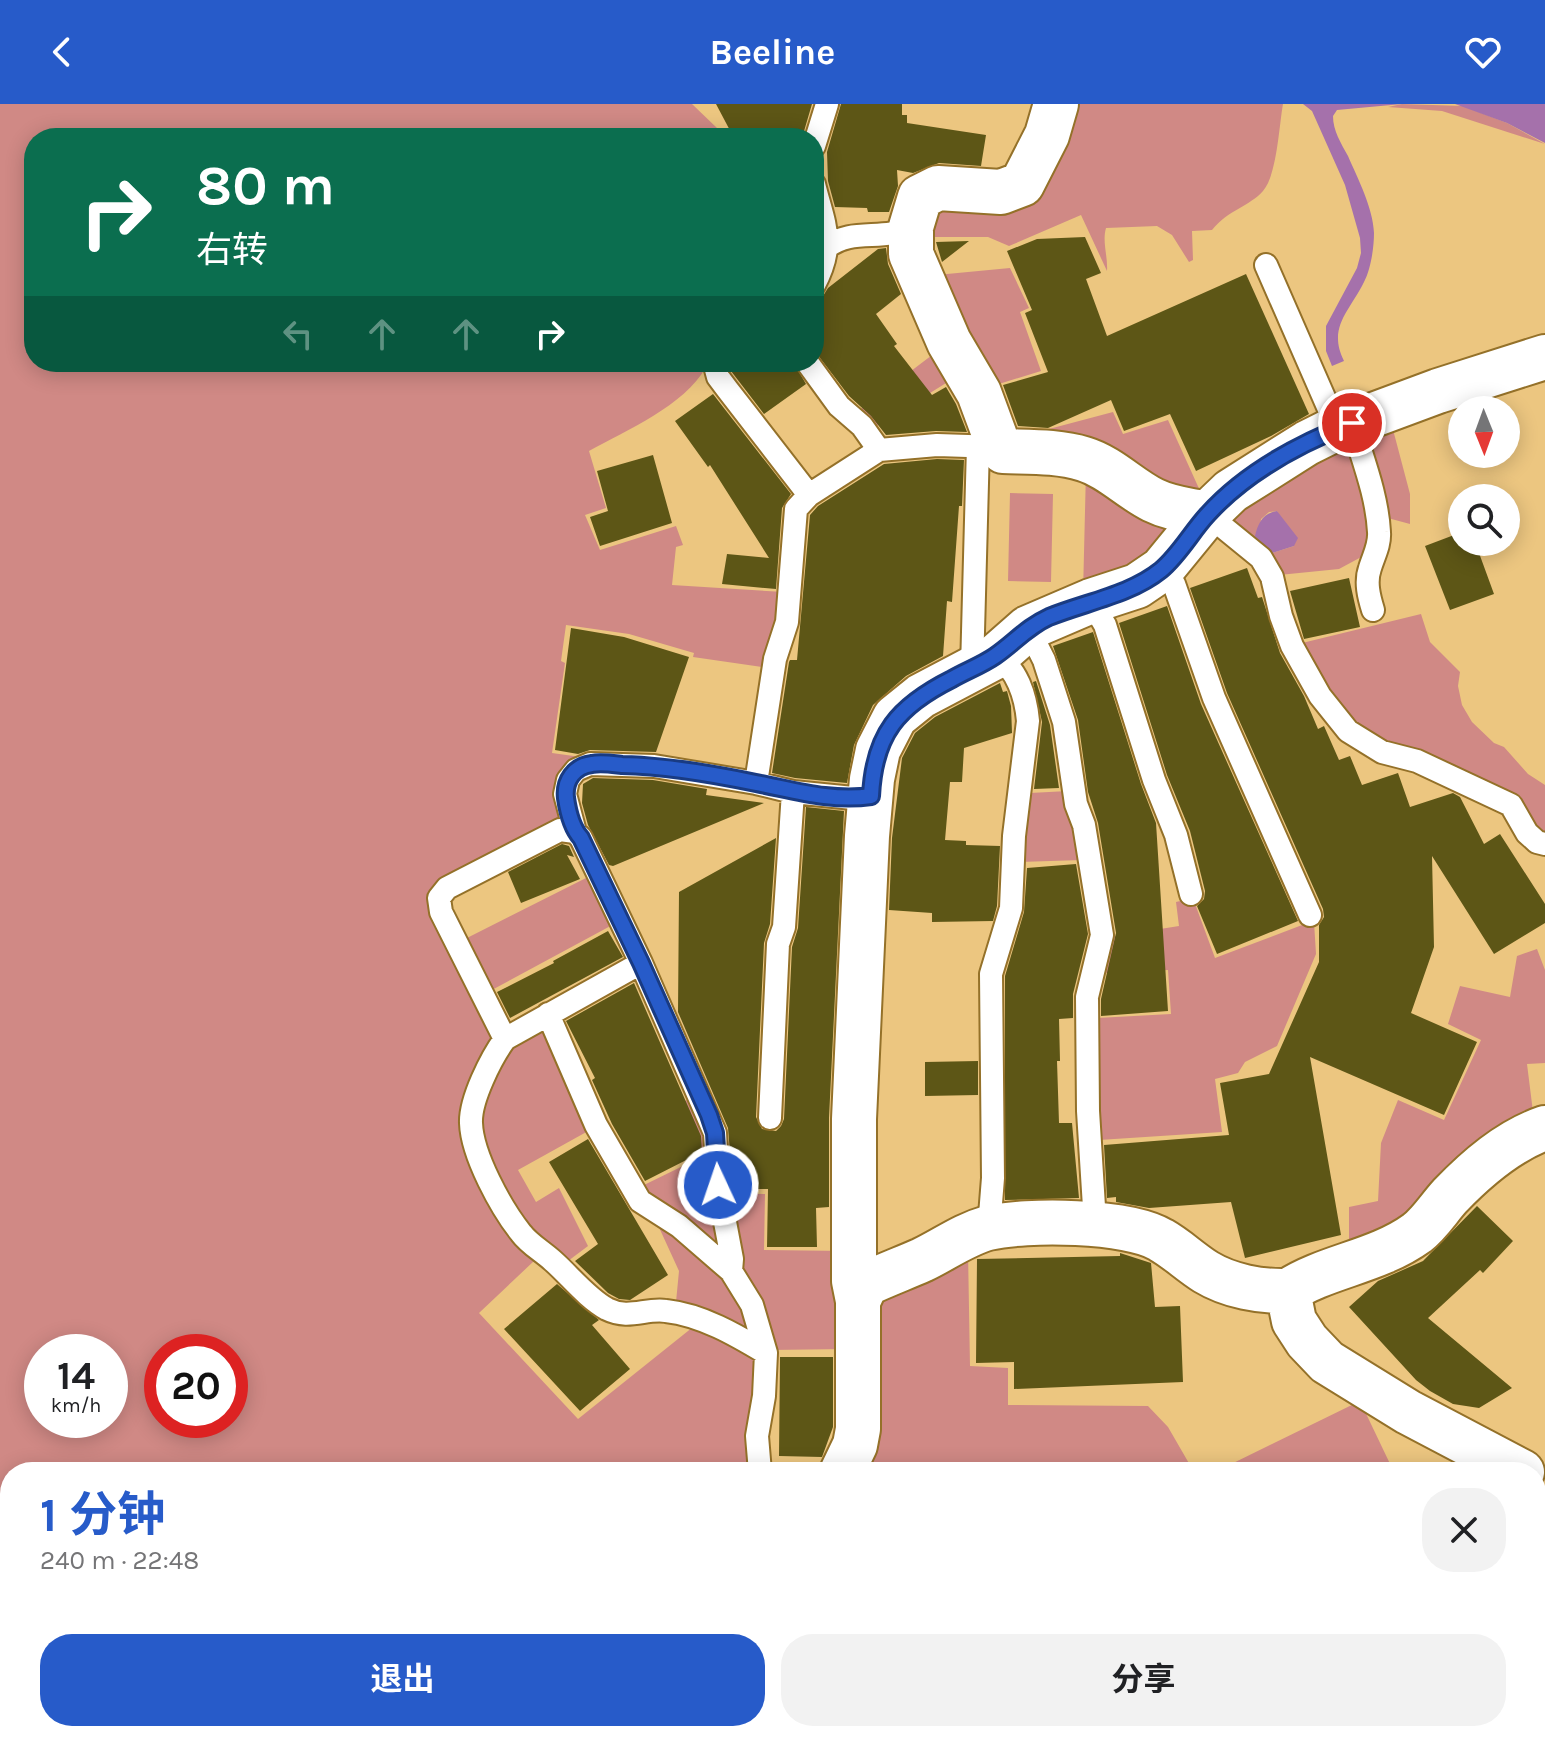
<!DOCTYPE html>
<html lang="zh">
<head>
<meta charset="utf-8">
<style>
  :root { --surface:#fff; --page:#f2f2f2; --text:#202124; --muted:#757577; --accent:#275bc9 }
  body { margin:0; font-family:Karla,"Noto Sans SC",sans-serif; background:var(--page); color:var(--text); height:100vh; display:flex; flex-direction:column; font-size:30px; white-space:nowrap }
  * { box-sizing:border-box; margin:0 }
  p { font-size:26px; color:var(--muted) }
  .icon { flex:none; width:44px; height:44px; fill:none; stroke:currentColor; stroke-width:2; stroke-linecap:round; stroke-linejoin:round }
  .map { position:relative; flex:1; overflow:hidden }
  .details { position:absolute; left:0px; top:1358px; width:1546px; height:280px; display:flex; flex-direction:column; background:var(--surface); border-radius:32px 32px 0 0; box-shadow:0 4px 20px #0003 }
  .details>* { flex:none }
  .banner { position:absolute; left:24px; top:24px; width:800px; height:244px; border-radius:32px; box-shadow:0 4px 20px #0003; background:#0b6e4f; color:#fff; overflow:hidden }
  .needle { width:52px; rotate:179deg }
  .controls { position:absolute; left:1448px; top:292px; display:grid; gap:16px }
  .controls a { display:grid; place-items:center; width:72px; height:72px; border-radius:50%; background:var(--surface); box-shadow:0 4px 20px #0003; font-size:40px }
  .speed { position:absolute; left:24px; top:1230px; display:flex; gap:16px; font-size:40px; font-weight:700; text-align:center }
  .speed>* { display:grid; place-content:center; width:104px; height:104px; border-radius:50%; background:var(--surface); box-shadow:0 4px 20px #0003; line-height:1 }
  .speed small { font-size:20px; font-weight:400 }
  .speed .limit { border:12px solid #d22; background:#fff; color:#111 }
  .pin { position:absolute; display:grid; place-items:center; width:68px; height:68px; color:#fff; margin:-34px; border:4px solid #fff; border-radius:50%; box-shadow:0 2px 8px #0007 }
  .me { position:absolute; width:88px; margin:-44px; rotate:357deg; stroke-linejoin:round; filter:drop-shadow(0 0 6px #0008) }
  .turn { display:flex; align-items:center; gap:28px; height:168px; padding:0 40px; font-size:36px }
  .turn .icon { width:104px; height:104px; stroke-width:2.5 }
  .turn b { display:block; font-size:56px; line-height:68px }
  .lanes { display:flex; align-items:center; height:76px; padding:0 40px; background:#0003; justify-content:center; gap:40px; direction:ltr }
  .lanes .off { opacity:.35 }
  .round { display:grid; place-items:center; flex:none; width:84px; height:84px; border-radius:32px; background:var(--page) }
  .overview { display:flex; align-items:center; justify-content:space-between; height:136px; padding:0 40px }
  h1 { font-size:48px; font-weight:700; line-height:60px; color:var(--accent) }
  .button { display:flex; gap:16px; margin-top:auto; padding:16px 40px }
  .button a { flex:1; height:92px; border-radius:32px; background:var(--accent); color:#fff; font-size:32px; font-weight:700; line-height:92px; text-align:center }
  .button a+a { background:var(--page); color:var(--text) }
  header { display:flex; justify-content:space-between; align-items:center; height:104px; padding:0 40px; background:var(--accent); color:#fff; font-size:36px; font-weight:700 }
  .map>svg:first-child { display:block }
  .green { fill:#d08985; fill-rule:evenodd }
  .water { fill:#a571ab }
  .building { fill:#5d5616 }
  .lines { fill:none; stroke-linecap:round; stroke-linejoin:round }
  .lane-casing { stroke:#947129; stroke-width:26 }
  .street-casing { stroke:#947129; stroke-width:48 }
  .lane { stroke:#fff; stroke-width:22 }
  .street { stroke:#fff; stroke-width:44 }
  .route-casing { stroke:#193b83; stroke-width:20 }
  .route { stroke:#275bc9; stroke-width:14 }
</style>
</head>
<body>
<header><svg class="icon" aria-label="back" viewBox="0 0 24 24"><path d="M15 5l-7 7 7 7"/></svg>Beeline<svg class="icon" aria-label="heart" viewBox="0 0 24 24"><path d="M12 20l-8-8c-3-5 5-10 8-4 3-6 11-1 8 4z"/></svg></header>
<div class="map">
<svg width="1545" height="1638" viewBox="0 0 1545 1638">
  <rect width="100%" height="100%" fill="#ecc680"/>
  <path class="green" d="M0,0H692L717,24L716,34H34V258H697L706,263C684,302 627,326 589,347L606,404L585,411L600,446L676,422L683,441L676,443L672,481L784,488L762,563L693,553L694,549L629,530L566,521L561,557L565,559L552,649L602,656L571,663L566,715L438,787L494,934L466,1014L523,1143L534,1157L479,1209L578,1315L693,1223L756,1249V1368H10V1628H1145L1170,1638H0ZM42,1248H110V1316H42ZM162,1248H230V1316H162Z
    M1068,0H1283C1279,22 1277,71 1263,87C1250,102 1228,106 1212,126L1192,127L1193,156L1189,158L1172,131L1157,122L1106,124C1102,138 1108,152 1107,167L1081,111L1009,142L988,133H922L925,108L993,97Z
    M1402,0L1463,2L1507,19L1545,40L1442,7L1388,3Z
    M1010,164L1029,204L1020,208L1041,267L986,284L926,172Z
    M944,242L959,271L872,325L857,308Z
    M1113,308L1123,330L1168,316L1201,389L1004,337Z
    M1391,318L1410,390V420L1384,413L1385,397L1370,329Z
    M1347,339L1360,369L1372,431L1365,451L1339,465L1279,471L1269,450L1294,442L1277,407L1269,408L1261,415L1258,441L1234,417L1233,410Z
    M1086,366L1174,416L1164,443L1083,490Z
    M1010,389L1053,390L1051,478L1008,477Z
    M1421,510L1430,538L1460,568L1458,582L1462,601L1472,618L1494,639L1504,643L1528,670L1545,681V734L1353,623L1298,540Z
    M1068,687L1082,756L1019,758L1027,724L1030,689Z
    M592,771L616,819L490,887L463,836Z
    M1189,795L1194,797L1215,854L1310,818H1314L1316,850L1277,942L1245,958L1238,969L1215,975L1222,1028L1099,1036L1097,914L1171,910L1168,866L1104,869L1110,833L1179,822L1176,798Z
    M1537,845L1545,866V959L1527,960L1534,1016L1409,1122L1349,1147V1103L1378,1097L1381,1039L1398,996L1444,1016L1481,936L1448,920L1460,882L1510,893L1517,852Z
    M541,921L590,1026L518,1066L536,1098L559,1084L588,1142L564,1160L524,1127L479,1038L482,994L509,939Z
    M693,992L704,1012L726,1150L651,1093L644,1081L689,1059L666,1009Z
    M724,1089L765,1090L764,1146L846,1147L847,1245L770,1246L740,1169Z
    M657,1119L727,1171L759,1232L676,1198L679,1167Z
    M968,1147L970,1262L1008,1264V1301L1148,1302L1168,1323L1194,1368H849L869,1203Z
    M1360,1297L1392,1364L1383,1368H1215Z
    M1536,1387L1545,1389V1638H1235L1216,1628H1536Z"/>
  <path class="water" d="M1303,0H1402L1337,6L1333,12C1333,27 1341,39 1348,52C1358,75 1373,104 1374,129C1374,143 1371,165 1364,178C1350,207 1327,223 1344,257L1332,262L1326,247V222L1357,164L1361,149L1360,134L1345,81L1312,7Z
    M1455,0H1545V39L1507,19Z
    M1277,407L1298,434L1294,442L1269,450L1258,441L1255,432C1258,419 1263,409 1277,407Z"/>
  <path class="building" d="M716,0H812L802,34H734Z
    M841,0H902V11H907V19L986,31L981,62L939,59L913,69L897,66L898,82L889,108H868L867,104L835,103L828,77L827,48Z
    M1085,133L1101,169L1086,175L1107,232L1246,170L1309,310L1271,332L1196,367L1170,310L1124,327L1111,296L1048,324L1018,322L1003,281L1048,268L1025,209L1032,206L1007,147L1037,135Z
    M969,137L942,158L936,138Z
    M886,144L888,160L901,190L876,210L897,240L894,242L932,291L946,283L956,300L967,328L936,327L886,331L871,312L849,292L814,246V195L823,192L828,184L878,145Z
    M728,258H793L806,280L764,310L731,267Z
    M713,290L791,390L782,404L776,485L722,480L727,450L769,454L710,361L708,363L675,317Z
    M653,351L672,419L600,442L590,413L608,407L597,367Z
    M937,355L964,356L962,402H959L952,498L947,497L943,552L906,572L873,601L854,641L847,679L795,674L772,669L789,558L790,556H797L810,411L818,402L884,360Z
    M1462,428V438H1475L1494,490L1450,506L1425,442Z
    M1247,464L1258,494L1262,493L1280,549L1304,592L1318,625L1324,622L1339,656L1350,652L1362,681L1398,669L1410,703L1453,689L1460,693L1484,740L1500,730L1545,800V819L1494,850L1432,752L1434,843L1411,909L1477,938L1444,1011L1310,953L1341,1131L1245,1154L1231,1098L1149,1104L1116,1098V1093L1107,1094L1104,1041L1229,1031L1220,979L1269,970L1319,858V821L1324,813L1323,805L1227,589L1190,484Z
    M1349,474L1360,523L1304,535L1290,487Z
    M1167,502L1201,600L1298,817L1217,850L1197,802L1204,795L1205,787L1190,727L1167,671L1119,519Z
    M571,524L624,533L689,553L656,648L590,646L578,650L555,646Z
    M1093,528L1141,680L1156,719L1168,907L1101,912V895L1116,829L1098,719L1088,688L1078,616L1053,542Z
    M1036,577L1050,621L1059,684L1034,685L1042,618L1033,578Z
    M1000,579L1003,588L1007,587L1011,602L1012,629L964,644L962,678H950L945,736L966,737V741L1000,742L997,802L993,817L932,818V809L889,806L892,734L902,654L915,629L935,613Z
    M593,674L653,676L707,685L706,691L764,699L613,762L609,761L588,721L582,699L583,680Z
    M806,703L844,707L829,1014V1103L816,1104L817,1143H767L768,1085H733L728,1024L678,908L679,788L776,734L770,820L764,839L756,1013L762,1025L776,1027L781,1022L784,1015L792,843L798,824Z
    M562,740L569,742L574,753L567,751L580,775L521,799L508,768Z
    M1076,760L1088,830L1073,890V914L1059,915L1060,957H1057L1059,1019H1072L1079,1094L1005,1096V872L1024,808L1027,764Z
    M608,827L623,853L510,914L497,888L554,859L553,857Z
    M634,879L701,1032L702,1048L645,1077L612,1020L592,976L595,974L566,917Z
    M978,957V991L925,992V958Z
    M588,1035L668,1171L630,1196L619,1195L608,1189L575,1157L598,1140L549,1058Z
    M1477,1102L1513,1137L1483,1169L1480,1166L1428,1214L1512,1284L1479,1304L1453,1300L1430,1287L1416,1276L1349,1203L1378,1177L1423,1157Z
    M1120,1149L1151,1159L1155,1203L1180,1202L1183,1278L1014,1285V1258L976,1259L977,1155L1120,1152Z
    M557,1180L599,1216L592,1221L630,1265L580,1307L504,1225Z
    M780,1253H833V1323L822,1353L779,1352Z"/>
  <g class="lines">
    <defs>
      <path id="lane" d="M814,42L827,0
        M814,80C824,121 836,139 814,181
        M827,143C852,123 884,138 911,123
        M1266,161L1329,305L1333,326
        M714,258L718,273L727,285L809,391
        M807,258L839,302L862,322L879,346
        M1352,319C1362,354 1377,390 1379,428C1380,441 1374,451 1370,464C1365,478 1369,493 1373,506
        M1207,410L1261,454L1272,473L1281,512L1292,542L1320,592L1348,627L1382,648L1417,657L1511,701L1527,729L1537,738L1545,740
        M1162,465L1174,480L1214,594L1310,811
        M1091,497L1105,521L1154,676L1176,731L1191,790
        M1028,524L1044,556L1064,618L1076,700L1084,721L1102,831L1087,893L1088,1007L1095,1119
        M972,565L978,342
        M756,679L775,555L787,518L796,405L809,391L879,346L937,341L999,343
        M575,728L565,690L568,676L576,666L590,660L654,662L756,679L793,688L853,694L871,692
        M548,910L596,1021L640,1097L679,1122L731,1167L752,1201L766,1249L764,1292L757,1332L760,1368
        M505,935L441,808L439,794L447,784L560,726L575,728L581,734L641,859
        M770,1014L778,840L784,823L793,688
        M989,1124L993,1074L991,870L1011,804L1014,732L1028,617C1026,594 1017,562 995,553
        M731,1167L732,1155L718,1081L715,1029L641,859L505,935C491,954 470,996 471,1019C472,1051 501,1104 521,1129C529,1140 542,1147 553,1157C570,1172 587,1194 607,1205C629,1216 645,1204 666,1207C702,1211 736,1231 766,1249"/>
      <path id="street" d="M1056,0L1047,31L1022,80L1001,88L938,84L920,93L911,123V150L949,238L979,289L999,343L1003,347C1030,348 1058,347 1084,355C1110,363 1129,384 1153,396C1171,405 1189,406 1207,410
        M858,1197L854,1177V1015L867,732L872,675L878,646L895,613L921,592L995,553L1028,524L1091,497L1137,482L1162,465L1207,410L1231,387L1307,339L1333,326L1438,287L1545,253
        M842,1368L855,1341L858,1325V1197L866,1180C885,1171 904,1164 922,1156C945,1145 963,1131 988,1124C1026,1115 1128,1116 1161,1136C1177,1145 1190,1158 1206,1168C1229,1182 1261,1188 1288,1187
        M1522,1368L1408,1308L1327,1258L1307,1237L1294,1217L1288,1187C1326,1162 1377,1158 1417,1129C1430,1119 1439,1104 1450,1092C1477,1064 1508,1037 1545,1024
        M1184,1628L1207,1638"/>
    </defs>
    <use href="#lane" class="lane-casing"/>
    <use href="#street" class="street-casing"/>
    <use href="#lane" class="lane"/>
    <use href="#street" class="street"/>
  </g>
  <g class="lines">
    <defs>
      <path id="route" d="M718,1081L715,1029L709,1011L641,859L581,734C572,724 568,708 566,694C564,677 574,662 592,660C601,658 613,660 622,661C667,662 713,670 756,679C793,686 832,698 871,692C874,630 898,602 952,575C966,567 982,561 995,552C1014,539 1027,523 1049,513C1086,498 1130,491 1161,466C1180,450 1192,427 1208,410C1245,369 1301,339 1352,319"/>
    </defs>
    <use href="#route" class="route-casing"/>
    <use href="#route" class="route"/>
  </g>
</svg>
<div class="controls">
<a><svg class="needle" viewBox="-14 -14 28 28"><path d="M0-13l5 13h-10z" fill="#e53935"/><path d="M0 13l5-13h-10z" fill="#757577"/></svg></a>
<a><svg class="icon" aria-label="search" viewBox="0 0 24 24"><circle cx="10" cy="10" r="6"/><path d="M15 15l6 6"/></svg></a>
</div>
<div class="speed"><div>14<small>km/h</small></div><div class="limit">20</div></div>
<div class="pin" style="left:1352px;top:319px;background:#d93025"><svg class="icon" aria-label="arrive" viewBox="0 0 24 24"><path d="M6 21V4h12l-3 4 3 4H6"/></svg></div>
<svg class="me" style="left:718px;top:1081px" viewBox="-20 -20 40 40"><circle r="17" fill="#275bc9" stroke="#fff" stroke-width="3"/><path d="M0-11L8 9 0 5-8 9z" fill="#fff"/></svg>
<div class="banner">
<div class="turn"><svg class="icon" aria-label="right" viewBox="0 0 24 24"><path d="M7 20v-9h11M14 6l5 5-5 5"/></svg><div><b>80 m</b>右转</div></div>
<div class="lanes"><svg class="icon off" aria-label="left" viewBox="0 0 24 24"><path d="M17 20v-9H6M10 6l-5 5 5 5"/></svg><svg class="icon off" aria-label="ahead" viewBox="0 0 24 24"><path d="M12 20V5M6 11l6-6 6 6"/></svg><svg class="icon off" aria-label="ahead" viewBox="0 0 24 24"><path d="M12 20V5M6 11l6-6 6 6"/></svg><svg class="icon" aria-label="right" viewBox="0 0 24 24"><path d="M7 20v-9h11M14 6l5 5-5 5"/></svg></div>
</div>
<section class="details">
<div class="overview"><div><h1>1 分钟</h1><p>240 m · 22:48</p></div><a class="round"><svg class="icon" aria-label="close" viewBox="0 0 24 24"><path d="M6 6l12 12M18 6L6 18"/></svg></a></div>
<div class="button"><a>退出</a><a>分享</a></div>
</section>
</div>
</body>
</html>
